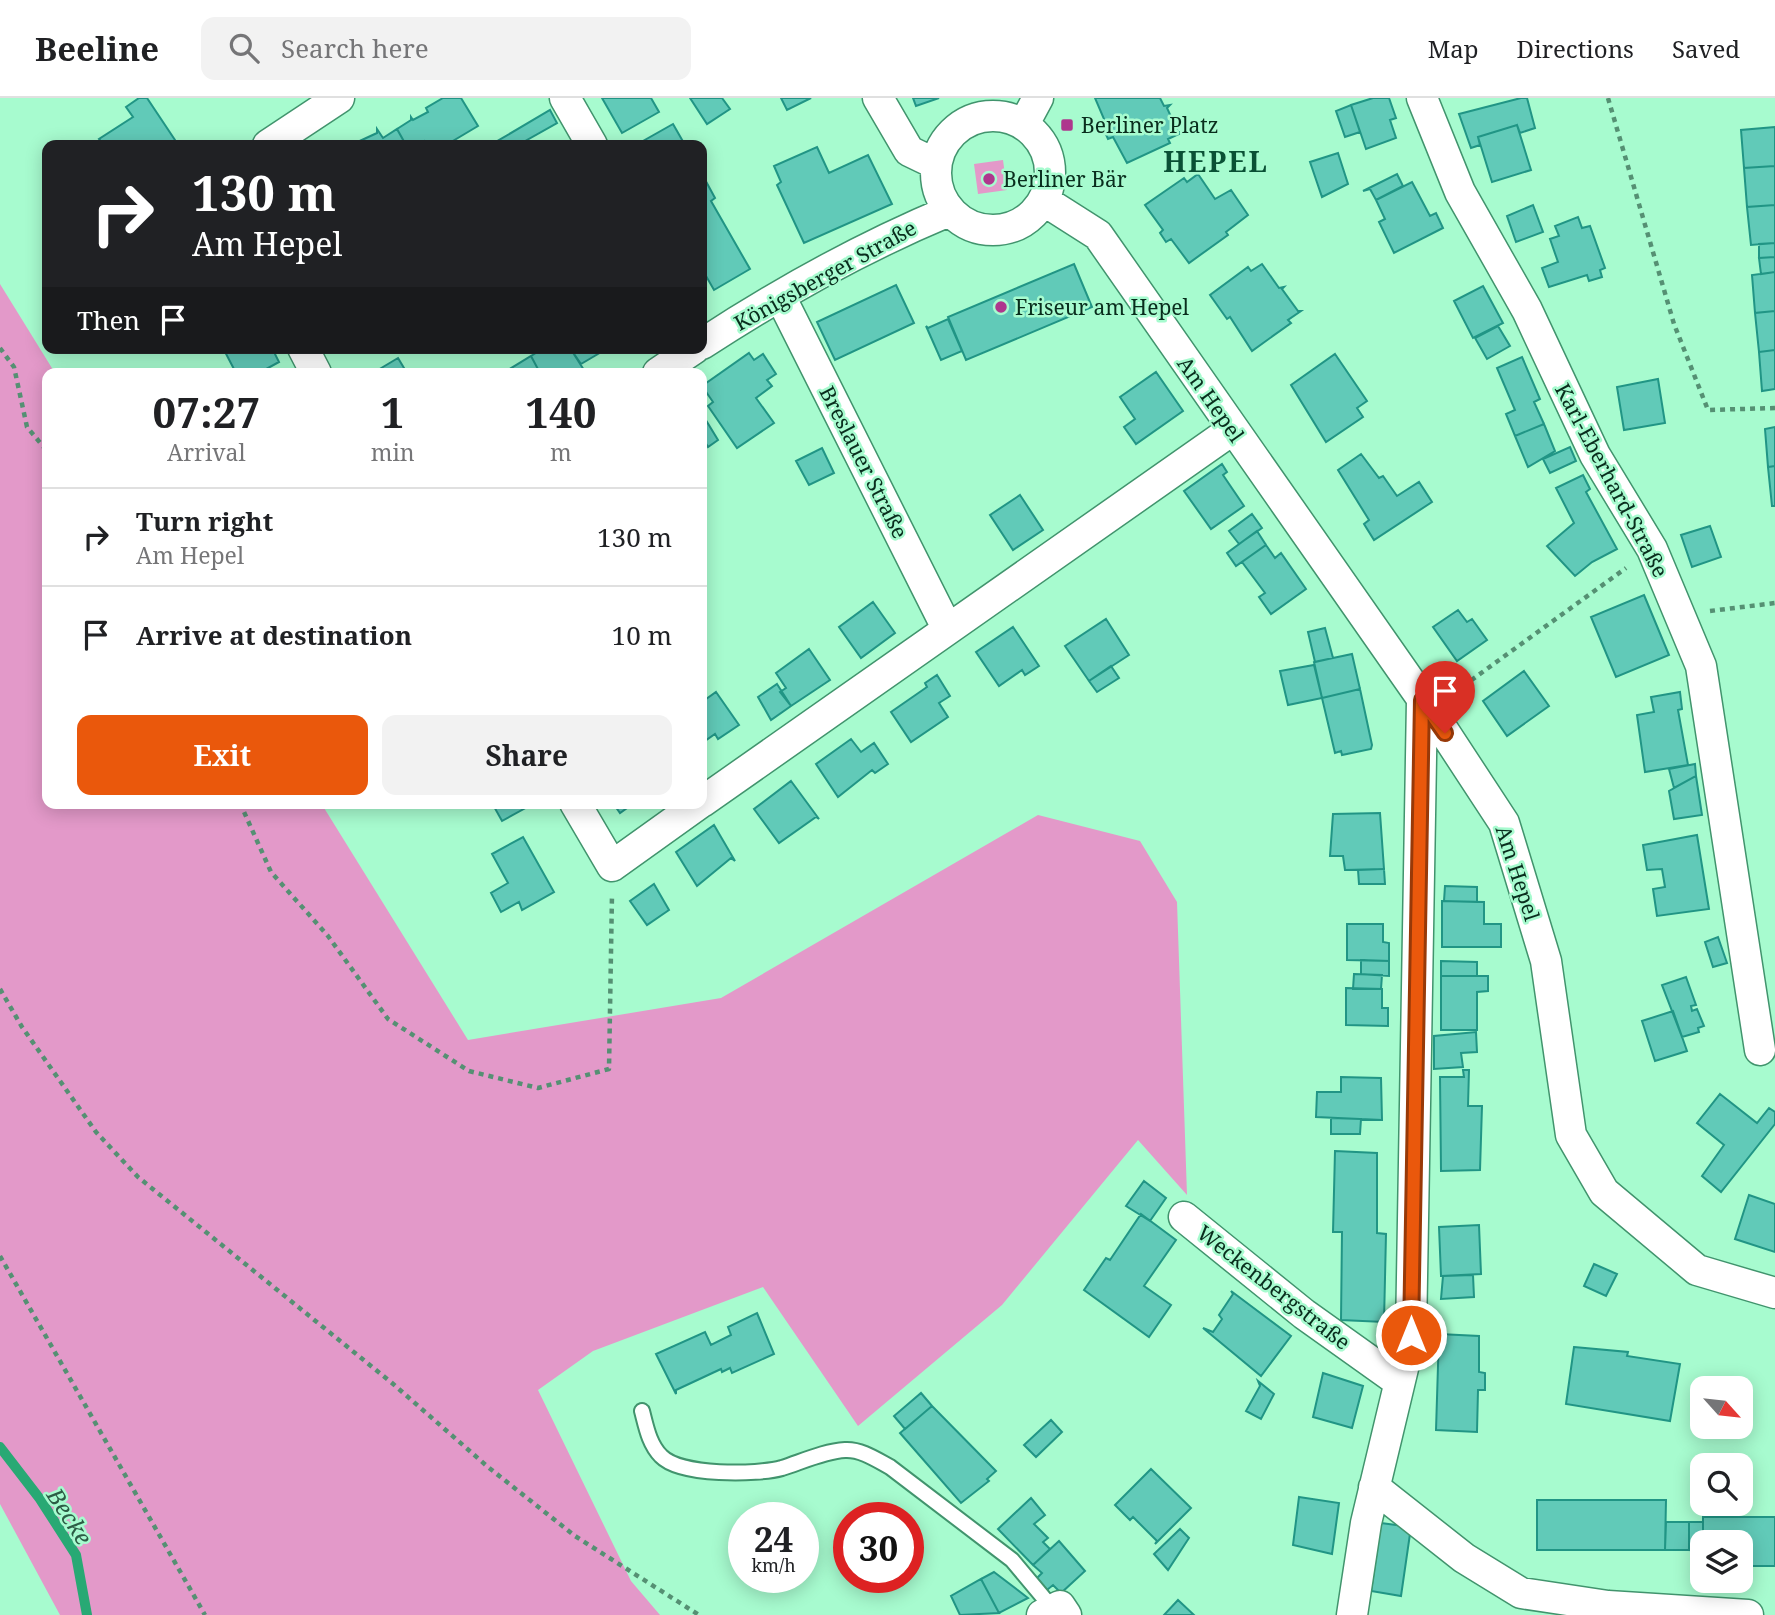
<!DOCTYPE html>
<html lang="en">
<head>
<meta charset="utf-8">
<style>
  :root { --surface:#fff; --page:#f2f2f2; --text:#202124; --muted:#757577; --line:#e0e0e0; --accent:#ea580c }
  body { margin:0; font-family:"Noto Serif",serif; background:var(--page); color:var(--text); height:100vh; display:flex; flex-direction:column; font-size:26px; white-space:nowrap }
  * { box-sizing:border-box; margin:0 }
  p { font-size:23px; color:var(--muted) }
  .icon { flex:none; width:38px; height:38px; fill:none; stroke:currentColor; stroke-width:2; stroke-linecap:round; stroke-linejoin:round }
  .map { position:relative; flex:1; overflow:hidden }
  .drawer { position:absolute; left:42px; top:270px; width:665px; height:441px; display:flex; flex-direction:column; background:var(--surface); border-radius:14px; box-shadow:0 4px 18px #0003 }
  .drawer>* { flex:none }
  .banner { position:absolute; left:42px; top:42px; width:665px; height:214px; border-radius:14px; box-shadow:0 4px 18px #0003; background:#202124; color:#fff; overflow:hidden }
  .needle { width:46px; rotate:117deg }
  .fabs { position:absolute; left:1690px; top:1278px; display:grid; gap:14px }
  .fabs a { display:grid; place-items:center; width:63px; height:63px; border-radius:14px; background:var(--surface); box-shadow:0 4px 18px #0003; font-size:35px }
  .speed { position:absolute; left:728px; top:1404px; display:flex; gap:14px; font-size:35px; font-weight:700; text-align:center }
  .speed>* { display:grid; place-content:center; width:91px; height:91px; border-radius:50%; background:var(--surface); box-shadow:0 4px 18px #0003; line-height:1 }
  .speed small { font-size:18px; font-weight:400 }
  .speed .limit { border:10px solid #d22; background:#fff; color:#111 }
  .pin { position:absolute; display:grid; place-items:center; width:60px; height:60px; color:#fff; margin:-72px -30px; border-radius:50% 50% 50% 0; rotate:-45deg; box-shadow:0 0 7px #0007 }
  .pin .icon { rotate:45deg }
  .me { position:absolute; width:77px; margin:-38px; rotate:0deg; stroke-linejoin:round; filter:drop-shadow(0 0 5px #0008) }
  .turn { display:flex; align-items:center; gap:24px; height:147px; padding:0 35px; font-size:32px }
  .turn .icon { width:91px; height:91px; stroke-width:2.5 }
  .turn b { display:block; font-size:49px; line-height:60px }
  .then { display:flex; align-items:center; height:66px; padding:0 35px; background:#0003; gap:14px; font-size:26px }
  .eta { display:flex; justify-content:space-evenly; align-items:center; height:119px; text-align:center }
  .eta b { font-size:42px; font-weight:700; line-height:49px }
  .action { display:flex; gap:14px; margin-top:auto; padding:14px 35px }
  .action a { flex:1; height:80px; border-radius:14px; background:var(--accent); color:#fff; font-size:28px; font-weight:700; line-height:80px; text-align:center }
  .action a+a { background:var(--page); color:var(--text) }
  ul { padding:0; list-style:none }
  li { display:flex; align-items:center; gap:21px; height:98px; padding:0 35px; border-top:2px solid var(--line) }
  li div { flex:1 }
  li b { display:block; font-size:26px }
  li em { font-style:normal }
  header { display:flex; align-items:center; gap:42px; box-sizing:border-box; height:98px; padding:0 35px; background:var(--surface); border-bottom:2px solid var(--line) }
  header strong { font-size:33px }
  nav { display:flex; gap:38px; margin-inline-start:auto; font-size:24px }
  .search { width:490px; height:63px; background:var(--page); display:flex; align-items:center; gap:18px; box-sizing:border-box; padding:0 24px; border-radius:14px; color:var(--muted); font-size:26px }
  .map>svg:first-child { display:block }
  .green { fill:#e399c9 }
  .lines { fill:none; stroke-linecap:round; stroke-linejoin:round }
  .stream { stroke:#28a974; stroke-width:10 }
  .building { fill:#61cab8; stroke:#219585; stroke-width:2 }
  .service-casing { stroke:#41946d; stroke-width:18 }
  .minor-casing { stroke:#41946d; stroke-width:33 }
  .path { stroke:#559073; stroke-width:4.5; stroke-dasharray:5 5; stroke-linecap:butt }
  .service { stroke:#fff; stroke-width:14 }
  .minor { stroke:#fff; stroke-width:30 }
  .route-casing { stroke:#983908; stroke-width:18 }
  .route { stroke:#ea580c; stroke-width:12 }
  .poi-dot { fill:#ae378d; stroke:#a7fbcf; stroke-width:2.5 }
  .labels { text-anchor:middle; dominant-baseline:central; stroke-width:5; stroke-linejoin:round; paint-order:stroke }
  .poi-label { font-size:21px; fill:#092d1d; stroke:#a7fbcf; text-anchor:start }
  .street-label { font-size:21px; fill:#092d1d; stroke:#a7fbcf }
  .water-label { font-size:23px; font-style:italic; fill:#2c5c45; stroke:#a7fbcf }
  .district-label { font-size:28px; font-weight:bold; letter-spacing:2px; fill:#0a5035; stroke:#a7fbcf }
</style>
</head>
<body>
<header>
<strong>Beeline</strong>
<div class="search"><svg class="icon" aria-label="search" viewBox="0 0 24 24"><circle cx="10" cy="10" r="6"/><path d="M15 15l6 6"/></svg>Search here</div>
<nav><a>Map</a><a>Directions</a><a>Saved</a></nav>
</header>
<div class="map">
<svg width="1775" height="1517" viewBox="0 0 1775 1517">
  <rect width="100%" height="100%" fill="#a7fbcf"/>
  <path class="green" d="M1003,62L1007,92L978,96L974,66Z
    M0,186L55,275H47V705H321L468,942L721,900L1038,717L1140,743L1177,804L1187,1097L1138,1042L1002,1207L858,1328L763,1189L593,1253L538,1292L631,1483L660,1517H60L0,1406Z"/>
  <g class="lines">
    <path class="stream" d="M0,1349L40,1401L76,1457L87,1517"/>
  </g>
  <path class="building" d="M139,0H147L175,42L168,47H104L99,41L133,19L126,9Z
    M443,0H461L478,28L446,47H426L424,43L406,47L397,31L411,22V19L413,22L428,14L426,10Z
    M602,0H651L659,14L622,35Z
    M690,0H722L730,11L707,26Z
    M781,0H811L787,12Z
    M913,0H939L916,8Z
    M1095,0H1160L1164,8L1170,7L1167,10L1178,34H1183L1168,41L1170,45L1127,65L1113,39L1108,41L1103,30L1107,28Z
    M1373,0H1389L1396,20L1390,22L1396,40L1366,51L1351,7Z
    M1521,0H1527L1535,30L1520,35L1517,27L1478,39L1480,47L1471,50L1459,16Z
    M1351,7L1360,34L1345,39L1336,13Z
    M550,12L557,25L518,47H495L494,45Z
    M673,26L685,47H636Z
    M1517,27L1531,72L1492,84L1478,39Z
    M1775,29V68L1744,70L1741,32Z
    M377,31L383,40L397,31L406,47H351L377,35Z
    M817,49L829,75L868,57L892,106L804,145L777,87L781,84L774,68Z
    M1338,55L1348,86L1322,99L1310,64Z
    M1775,68V107L1747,109L1744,70Z
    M702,76L715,100L711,103L750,171L714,192L702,171Z
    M1198,76L1215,101L1231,92L1248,117L1226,134L1228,137L1189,165L1171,141L1166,144L1160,135L1163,132L1145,107L1184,80L1187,84Z
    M1397,76L1403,88L1376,102L1370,91L1363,93Z
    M1412,84L1430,118L1436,115L1443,130L1394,155L1379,124L1385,121L1376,102Z
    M1533,107L1543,134L1516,144L1507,118Z
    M1775,107V145L1751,147L1747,109Z
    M1578,119L1582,130L1590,128L1605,170L1600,172L1602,179L1589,183L1587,177L1549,189L1542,170L1558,164L1550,141L1559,138L1555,128Z
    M1775,145V159L1759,160V146Z
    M1775,159V174L1761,176L1759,160Z
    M1074,166L1092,209L966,262L948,219Z
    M1262,166L1279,190L1284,189L1282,191L1298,213H1301L1288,222L1291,225L1252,253L1230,219L1227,221L1210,197L1248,169L1251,173Z
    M1775,174V213L1755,215L1752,177Z
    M896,187L914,225L835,262L817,224Z
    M1483,188L1503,225L1473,240L1454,203Z
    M1775,213V252L1759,254L1755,215Z
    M948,221L962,253L941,262L926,228L928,230Z
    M1498,228L1510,248L1487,261L1475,240Z
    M223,250H272L279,264L259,275H236Z
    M544,250H570L584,272L540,275L531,258Z
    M570,250H608L581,266Z
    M1775,252V291L1762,293L1759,254Z
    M749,255L754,262L763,256L776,276L767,282L772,288L756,300L774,325L737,350L708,308L713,304L702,288Z
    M1335,256L1367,303L1357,310L1363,319L1326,344L1291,287Z
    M531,258L540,275H503Z
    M1522,259L1540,301L1534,304L1544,326L1515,338L1506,316L1515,312L1497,270Z
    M398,260L407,275H373Z
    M1156,274L1183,313L1136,346L1124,329L1135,321L1120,299Z
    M1658,281L1665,325L1624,332L1617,289Z
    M704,319L718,342L708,349L702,339Z
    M1544,326L1555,353L1528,369L1515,338Z
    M1775,329V368L1768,369L1765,331Z
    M1570,349L1576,363L1550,375L1543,361Z
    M822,350L834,375L809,387L796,363Z
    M1361,356L1379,380L1383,378L1397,398L1419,384L1432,404L1374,442L1364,426L1369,422L1338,372Z
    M1222,366L1227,374L1223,377L1244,408L1211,431L1184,393Z
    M1775,368V408H1772L1768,369Z
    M1583,377L1590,391L1586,394L1617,451L1592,464L1575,478L1547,448L1574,425L1556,390Z
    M1020,397L1043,432L1013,452L990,417Z
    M1252,416L1262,430L1239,446L1229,433Z
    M1710,428L1721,459L1692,469L1681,437Z
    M1257,433L1266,447L1236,468L1227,455Z
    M1266,447L1275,460L1281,455L1306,491L1271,516L1259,499L1265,495L1242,464Z
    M1644,497L1669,557L1616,579L1591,519Z
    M873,504L895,535L861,560L839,529Z
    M1458,512L1467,524L1472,521L1487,542L1457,563L1433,529Z
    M1106,521L1129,557L1089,583L1065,548Z
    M1013,529L1039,568L1025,577L1022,572L999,588L976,554Z
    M1325,530L1333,560L1315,564L1308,534Z
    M809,551L830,582L791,608L780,594L786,590L776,575Z
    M1352,556L1360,591L1322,600L1314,564Z
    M1314,567L1322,600L1288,607L1280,573Z
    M1111,568L1119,580L1097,594L1089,583Z
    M1524,573L1549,608L1507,638L1483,603Z
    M937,577L950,598L939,605L948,619L911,644L891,614L927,589L925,585Z
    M777,586L791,608L771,622L758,599Z
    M1360,591L1372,647L1371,651L1342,657L1341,653L1335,655L1322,600Z
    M716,594L739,627L718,641L715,636L702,645V604Z
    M1680,594L1682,611L1678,612L1688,667L1645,674L1637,617L1654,614L1651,599Z
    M851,641L861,654L874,645L888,666L875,675L872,672L838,699L816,666Z
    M1695,666L1696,678L1674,690L1669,671Z
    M1696,678L1702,717L1674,721L1669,693Z
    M791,683L819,721L816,719L779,745L754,711Z
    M492,705H528L529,708L502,723Z
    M613,705H634L620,715Z
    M1380,715L1384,771L1345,772L1343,758H1330L1333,716Z
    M714,727L735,763L731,760L697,788L676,754Z
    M1697,737L1709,811L1657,818L1653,791L1665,789L1662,771L1647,772L1643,747Z
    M523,739L554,794L522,812L519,804L501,814L491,795L508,785L492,756Z
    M1384,771L1385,786H1359L1358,772Z
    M654,786L669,812L647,827L630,803Z
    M1445,788L1477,789V804L1444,803Z
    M1442,803L1484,804V826H1501V849H1442Z
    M1347,826H1383V844L1389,845V863L1347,862Z
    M1718,839L1727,865L1713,869L1705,844Z
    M1361,862L1389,863V878L1361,876Z
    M1441,863L1477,864V878H1441Z
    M1354,876L1382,877L1381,891H1353Z
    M1441,878H1488V893L1477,894V932H1441Z
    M1686,879L1696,907L1691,908L1692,913L1697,911L1704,928L1698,930L1699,934L1682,939L1662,887Z
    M1346,890L1382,891V910H1388V928L1346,927Z
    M1673,913L1687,953L1655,963L1642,923Z
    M1476,934L1477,954L1461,955L1463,969L1434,971V938Z
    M1463,972H1469L1468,1008H1482L1480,1072L1441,1073L1440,979H1464Z
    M1341,979L1381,980L1382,1022L1316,1019L1317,994H1341Z
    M1720,996L1757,1025L1769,1010L1775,1014V1026L1721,1094L1702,1078L1724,1047L1697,1025Z
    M1331,1020L1361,1021L1360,1036H1331Z
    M1335,1053L1377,1055V1135L1386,1136L1384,1224L1341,1222L1342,1134H1333Z
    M1144,1083L1166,1100L1150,1123L1126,1108Z
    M1749,1097L1775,1106V1154L1735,1141Z
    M1141,1116L1176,1142L1144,1188L1171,1207L1149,1239L1084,1192L1106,1160L1110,1162Z
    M1479,1127L1481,1176L1441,1178L1439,1129Z
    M1594,1166L1617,1176L1606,1198L1584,1188Z
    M1473,1177L1474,1199L1441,1201L1443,1178Z
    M1231,1193L1291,1238L1261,1278L1203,1230L1213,1234L1222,1221L1219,1217L1233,1196Z
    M757,1215L774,1256L732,1275L730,1270L722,1274L721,1271L676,1292V1296L656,1256L705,1234L711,1247L731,1237L728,1229Z
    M1439,1236L1479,1238V1274L1485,1275V1292H1478L1477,1334L1436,1332Z
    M1574,1249L1628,1254L1627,1258L1680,1266L1670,1323L1566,1306Z
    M1323,1275L1363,1288L1352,1330L1313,1319Z
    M1258,1283L1274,1296L1261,1321L1246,1313L1260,1288Z
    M921,1295L932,1308L905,1331L894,1318Z
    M932,1308L996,1373L987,1381L989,1383L961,1405L900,1335Z
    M1051,1322L1062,1334L1036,1359L1024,1347Z
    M1151,1371L1191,1410L1155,1446L1157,1443L1133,1419L1130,1422L1115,1407Z
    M1299,1399L1339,1405L1332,1456L1293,1447Z
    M1031,1400L1045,1417L1034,1426L1048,1440L1043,1444L1050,1451L1033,1467L998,1431Z
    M1537,1402H1666L1665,1452H1537Z
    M1703,1419H1775V1468H1741V1444H1703Z
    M1666,1424H1689V1452H1665Z
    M1689,1424H1703V1453L1689,1452Z
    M1381,1425L1411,1429L1401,1498L1371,1493Z
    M1180,1431L1189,1440L1168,1472L1154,1456Z
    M1059,1443L1085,1473L1061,1495L1053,1487L1047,1492L1036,1481L1042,1475L1033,1467Z
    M994,1474L1028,1500L999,1515L981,1481Z
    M981,1481L999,1515L960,1517L951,1498Z
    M1178,1502L1194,1517H1164Z"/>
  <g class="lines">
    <defs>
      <path id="service" d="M642,1313C646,1328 649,1346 661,1358C680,1378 757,1377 782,1370C801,1364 825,1353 845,1352C861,1351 877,1362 890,1369L1012,1462L1053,1511"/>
      <path id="minor" d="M565,0L592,47
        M878,0L909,53L936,66
        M1422,0L1460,94L1527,212L1595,357L1652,451L1701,568L1760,952
        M936 75a57 57 0 1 1 114 0a57 57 0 1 1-114 0Z
        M1024,26L1038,0
        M268,47L339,0
        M1043,102L1098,137L1430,612L1504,725L1546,863L1571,1037L1604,1094L1697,1172L1775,1195
        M780,198L947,530
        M702,246C780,195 863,149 949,113
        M303,250L316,275
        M658,275L695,250
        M702,704L1232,332
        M575,705L612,768L700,705
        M1184,1119L1304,1216L1398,1283
        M1374,1389L1464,1460L1521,1495L1608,1508L1748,1517
        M1042,1517L1060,1508L1066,1517
        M1352,1517L1366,1425L1411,1237L1422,602"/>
    </defs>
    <use href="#service" class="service-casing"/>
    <use href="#minor" class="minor-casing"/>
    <path class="path" d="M1608,0L1674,226L1708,312L1775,310
      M0,250L14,269L27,329L47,353
      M1710,513L1775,505
      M1455,594L1626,470
      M240,705L271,774L328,838L388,921L469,973L538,990L609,971L612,796
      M0,891L22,929L96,1034L138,1079L392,1285L488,1369L575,1438L699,1517
      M0,1158L205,1517"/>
    <use href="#service" class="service"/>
    <use href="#minor" class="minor"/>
  </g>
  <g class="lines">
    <defs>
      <path id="route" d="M1411,1237L1422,602L1445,635"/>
    </defs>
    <use href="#route" class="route-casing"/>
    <use href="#route" class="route"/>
  </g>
  <g class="poi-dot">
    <rect x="1060" y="20" width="14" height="14" rx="3.5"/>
    <circle cx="989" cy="81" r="7"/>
    <circle cx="1001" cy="209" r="7"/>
  </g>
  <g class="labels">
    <g class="poi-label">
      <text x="1081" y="27">Berliner Platz</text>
      <text x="1003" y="81">Berliner Bär</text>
      <text x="1015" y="209">Friseur am Hepel</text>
    </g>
    <g class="street-label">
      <text transform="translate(825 177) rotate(-29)">Königsberger Straße</text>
      <text transform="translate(1211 301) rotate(55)">Am Hepel</text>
      <text transform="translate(864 364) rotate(63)">Breslauer Straße</text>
      <text transform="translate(1612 382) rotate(62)">Karl-Eberhard-Straße</text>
      <text transform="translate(1518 775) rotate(72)">Am Hepel</text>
      <text transform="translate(1274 1189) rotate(38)">Weckenbergstraße</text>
    </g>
    <g class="water-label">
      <text transform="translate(70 1418) rotate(57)">Becke</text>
    </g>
    <g class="district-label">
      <text x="1216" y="63">HEPEL</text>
    </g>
  </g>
</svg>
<div class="fabs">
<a><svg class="needle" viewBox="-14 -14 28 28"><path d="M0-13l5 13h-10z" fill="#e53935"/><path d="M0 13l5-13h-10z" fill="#757577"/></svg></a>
<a><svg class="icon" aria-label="search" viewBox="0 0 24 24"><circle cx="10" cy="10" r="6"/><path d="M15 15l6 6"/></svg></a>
<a><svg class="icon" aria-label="layers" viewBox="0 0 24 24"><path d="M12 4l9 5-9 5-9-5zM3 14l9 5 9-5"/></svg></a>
</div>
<div class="speed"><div>24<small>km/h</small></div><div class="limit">30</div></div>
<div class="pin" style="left:1445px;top:635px;background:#d93025"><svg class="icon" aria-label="arrive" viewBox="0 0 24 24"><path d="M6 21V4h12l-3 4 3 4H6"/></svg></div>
<svg class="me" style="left:1411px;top:1237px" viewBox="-20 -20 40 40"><circle r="17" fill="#ea580c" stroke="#fff" stroke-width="3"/><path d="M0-11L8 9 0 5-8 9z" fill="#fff"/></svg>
<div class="banner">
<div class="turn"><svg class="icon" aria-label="right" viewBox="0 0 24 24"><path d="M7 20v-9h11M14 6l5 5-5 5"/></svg><div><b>130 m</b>Am Hepel</div></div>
<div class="then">Then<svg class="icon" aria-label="arrive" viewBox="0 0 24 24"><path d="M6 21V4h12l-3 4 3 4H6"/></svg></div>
</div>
<section class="drawer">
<div class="eta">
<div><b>07:27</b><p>Arrival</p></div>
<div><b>1</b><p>min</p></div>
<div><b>140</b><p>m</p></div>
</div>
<ul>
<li><svg class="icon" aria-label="right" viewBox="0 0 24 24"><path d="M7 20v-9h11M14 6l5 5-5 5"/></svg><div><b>Turn right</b><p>Am Hepel</p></div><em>130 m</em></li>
<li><svg class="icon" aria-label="arrive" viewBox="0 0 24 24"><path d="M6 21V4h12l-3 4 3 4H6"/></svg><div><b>Arrive at destination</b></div><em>10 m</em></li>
</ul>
<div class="action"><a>Exit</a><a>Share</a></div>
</section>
</div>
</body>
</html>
